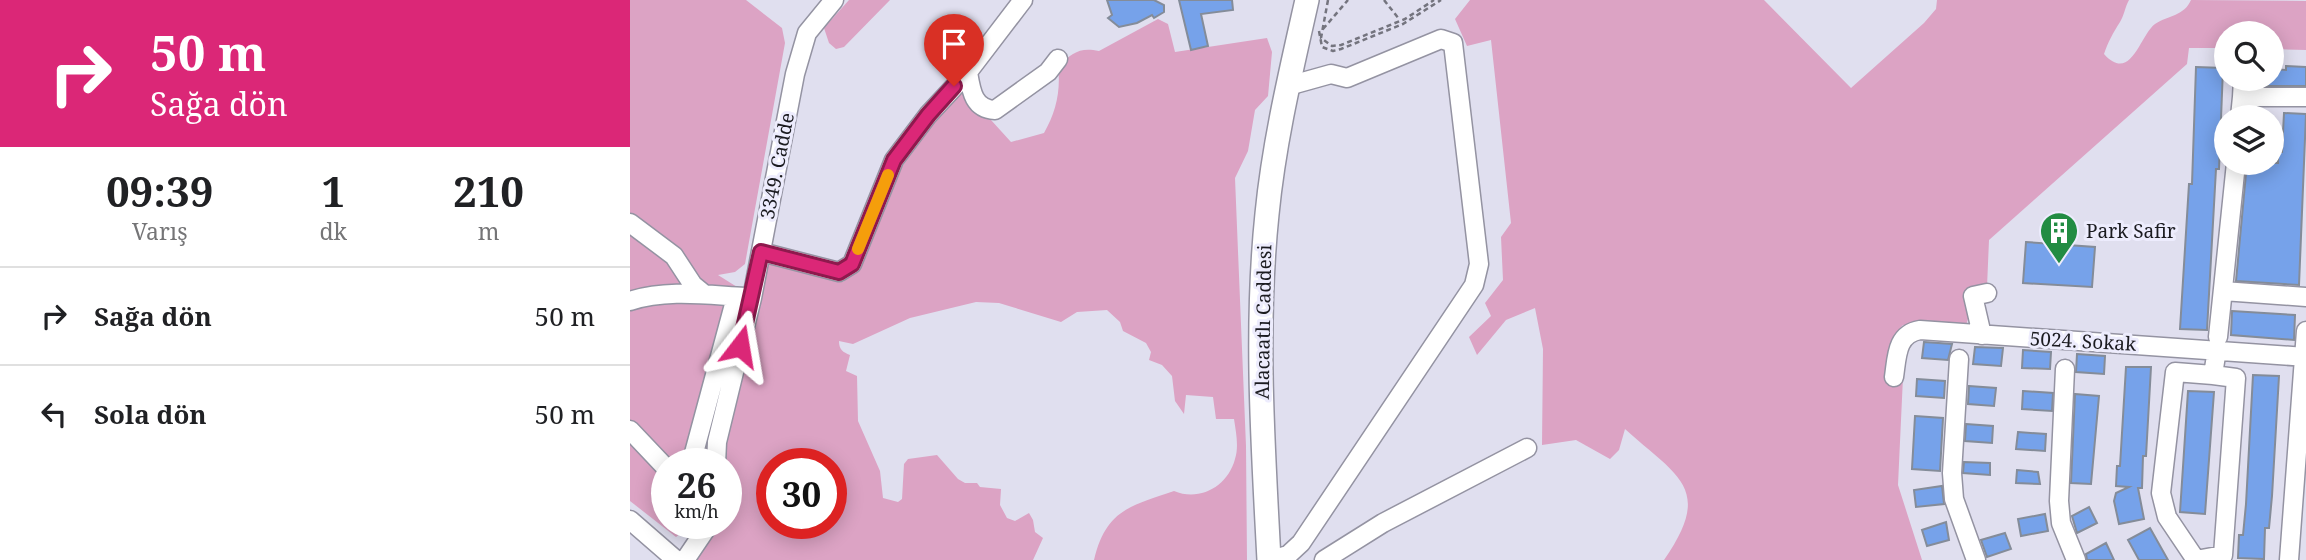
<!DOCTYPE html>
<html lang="tr">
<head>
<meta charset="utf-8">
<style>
  :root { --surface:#fff; --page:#f6f6f6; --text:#202124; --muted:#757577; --line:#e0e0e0 }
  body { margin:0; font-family:"Noto Serif",serif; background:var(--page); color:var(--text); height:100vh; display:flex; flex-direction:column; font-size:26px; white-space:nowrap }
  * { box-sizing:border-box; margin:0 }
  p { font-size:23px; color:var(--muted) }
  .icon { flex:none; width:38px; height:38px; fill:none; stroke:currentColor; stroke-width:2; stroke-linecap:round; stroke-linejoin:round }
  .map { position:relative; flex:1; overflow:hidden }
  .sheet { display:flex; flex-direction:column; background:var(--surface); width:630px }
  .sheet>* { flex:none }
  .top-card { background:#db2777; color:#fff; overflow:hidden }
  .controls { position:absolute; left:1584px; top:21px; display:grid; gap:14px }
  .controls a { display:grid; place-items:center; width:70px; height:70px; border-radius:50%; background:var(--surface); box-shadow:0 4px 18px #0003; font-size:35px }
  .speed { position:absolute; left:21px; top:448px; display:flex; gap:14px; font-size:35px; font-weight:700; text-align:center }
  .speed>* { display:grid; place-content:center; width:91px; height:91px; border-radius:50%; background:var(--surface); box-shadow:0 4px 18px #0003; line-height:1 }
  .speed small { font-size:18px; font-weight:400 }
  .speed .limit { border:10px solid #d22; background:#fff; color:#111 }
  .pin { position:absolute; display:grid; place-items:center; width:60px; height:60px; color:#fff; margin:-72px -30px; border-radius:50% 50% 50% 0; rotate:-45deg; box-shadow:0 0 7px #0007 }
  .pin .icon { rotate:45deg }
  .me { position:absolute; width:77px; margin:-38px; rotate:14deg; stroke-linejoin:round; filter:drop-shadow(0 0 5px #0008) }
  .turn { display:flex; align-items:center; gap:24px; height:147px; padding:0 35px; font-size:32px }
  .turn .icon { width:91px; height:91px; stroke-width:2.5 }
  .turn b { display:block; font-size:49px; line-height:60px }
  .eta { display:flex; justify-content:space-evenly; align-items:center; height:119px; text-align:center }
  .eta b { font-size:42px; font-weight:700; line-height:49px }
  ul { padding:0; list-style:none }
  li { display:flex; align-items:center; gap:21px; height:98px; padding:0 35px; border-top:2px solid var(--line) }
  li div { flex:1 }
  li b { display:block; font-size:26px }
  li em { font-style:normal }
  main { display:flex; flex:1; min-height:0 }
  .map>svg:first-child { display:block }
  .green { fill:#dca3c4; fill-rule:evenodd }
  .building { fill:#76a2ea; stroke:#848c99; stroke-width:2 }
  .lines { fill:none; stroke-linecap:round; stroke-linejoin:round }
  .minor-casing { stroke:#9493a2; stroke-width:21 }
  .major-casing { stroke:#9493a2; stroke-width:26 }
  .path { stroke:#74747e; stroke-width:2.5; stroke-dasharray:5 3.5; stroke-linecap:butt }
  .minor { stroke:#fff; stroke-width:18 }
  .major { stroke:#fff; stroke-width:23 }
  .route-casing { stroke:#8e194d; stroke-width:18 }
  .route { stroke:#db2777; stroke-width:12 }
  .slow { stroke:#f59e0b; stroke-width:12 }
  .labels { text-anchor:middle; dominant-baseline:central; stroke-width:6; stroke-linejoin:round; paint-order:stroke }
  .street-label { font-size:19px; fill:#1b1b20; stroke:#edecfd }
  .poi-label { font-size:19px; fill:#1b1b20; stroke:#edecfd; text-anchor:start }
</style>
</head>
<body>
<main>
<section class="sheet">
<div class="top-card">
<div class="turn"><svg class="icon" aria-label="right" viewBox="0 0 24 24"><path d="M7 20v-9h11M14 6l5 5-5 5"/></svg><div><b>50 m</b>Sağa dön</div></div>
</div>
<div class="eta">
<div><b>09:39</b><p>Varış</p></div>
<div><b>1</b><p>dk</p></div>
<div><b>210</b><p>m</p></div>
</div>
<ul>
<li><svg class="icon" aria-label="right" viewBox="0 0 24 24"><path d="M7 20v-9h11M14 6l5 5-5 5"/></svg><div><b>Sağa dön</b></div><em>50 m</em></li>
<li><svg class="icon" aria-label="left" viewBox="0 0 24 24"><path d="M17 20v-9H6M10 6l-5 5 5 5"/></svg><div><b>Sola dön</b></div><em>50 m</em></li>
</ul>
</section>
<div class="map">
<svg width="1676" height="560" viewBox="0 0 1676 560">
  <rect width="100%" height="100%" fill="#e0dfef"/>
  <path class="green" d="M0,0H116L152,28L155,43L115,264L105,272L88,275L115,292L78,431L82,464H37V523H63L46,537L0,501Z
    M219,0H260L214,47L206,49L199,43L194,28Z
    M840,0H1134L1221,88L1294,23L1306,9L1307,0H1499C1495,7 1494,16 1490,22C1483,33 1478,42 1474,54C1501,84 1510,35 1525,24C1539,15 1554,16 1561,0L1676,1V50L1642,49V33H1596V48H1559L1557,64L1359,240L1357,287H1339L1333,298L1340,312L1335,329L1273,325L1266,333L1255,371L1256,376L1271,379L1273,377L1268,485L1292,560H1034C1084,488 1048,477 995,429L989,450L980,459L946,440L912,445L913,349L905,308L876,320L847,355L839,337L861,316L855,303L873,280L871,237L881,223L861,40L837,46L825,19Z
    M528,19L538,24L545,52L637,38L642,52L638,96L625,110L618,151L605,178L616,446L617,560H464C476,510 500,506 544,491C570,502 598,486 605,459C609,447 606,432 604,419H586L583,397L556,395L554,414L545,401L542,376L532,365L519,360L521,352L516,343L493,331L490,322L477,310L447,312L431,322L369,303L346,302L280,318L223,344L209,341C209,350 213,352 220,355L216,371L227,376L228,421L250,471L253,498L268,502L272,499L274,464L278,459L307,455L328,479L335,483H347L350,487L371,489L370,505L377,518L385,521L399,513L403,520L405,532L413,538L403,560H66L90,523H96V464H92V460L108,384L130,308L136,262L213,282L225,270L268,173L288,143L334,86L348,110L361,120L381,142L414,133C426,112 431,91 428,66C443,53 449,47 469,51ZM142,464H201V523H142Z"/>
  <path class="building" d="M477,0H524L534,5V12L524,18L522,15L507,23L489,27L478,18L482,15Z
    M549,0H602L603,10L571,14L578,46L561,50Z
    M1656,66L1676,67V86H1624V79H1642V69L1656,70Z
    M1566,67L1593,68L1589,169H1586L1577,330L1550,329L1559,184H1562Z
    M1654,113L1676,114L1669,285L1606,281L1617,163H1648V152H1652Z
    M1396,242L1465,247L1462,287L1393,283Z
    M1602,311L1665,315L1664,340L1601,335Z
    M1294,342L1322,344L1318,360L1292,358Z
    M1345,347L1373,348L1371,366L1343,364Z
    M1393,350L1421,352L1420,369L1392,368Z
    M1447,354L1475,356L1474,374L1446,372Z
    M1496,367H1521L1516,456H1513L1512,488H1508L1514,519L1489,524L1484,501L1486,493L1499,487L1486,486L1487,466H1490Z
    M1623,375L1649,376L1642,496L1639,528H1635L1634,559L1608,558L1609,535H1613L1616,504Z
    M1287,379L1315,381L1314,398L1286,396Z
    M1339,386L1366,388L1364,406L1338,404Z
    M1393,391L1423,393L1422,411L1392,409Z
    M1558,391L1584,392L1575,514L1550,512Z
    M1445,394L1469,396L1461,484L1441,483Z
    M1285,416L1313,418L1310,471L1282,469Z
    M1336,424L1363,426L1362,443L1335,441Z
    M1388,432L1416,434L1415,451L1386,449Z
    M1334,462L1360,463V475L1333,473Z
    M1387,470L1408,472L1410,484L1386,483Z
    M1312,486L1314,504L1286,507L1284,490Z
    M1459,507L1467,523L1447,533L1442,516Z
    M1415,514L1418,531L1391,536L1388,519Z
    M1316,522L1319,540L1297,546L1292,530Z
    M1520,528L1538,560H1509L1498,540Z
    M1375,533L1381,549L1357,557L1351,540Z
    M1476,543L1484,560H1457L1456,554Z"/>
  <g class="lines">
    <defs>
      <path id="minor" d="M338,72C341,90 343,109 365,110L418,72L428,59
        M1612,97L1613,79
        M1610,117L1612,97H1676
        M0,223L44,256L63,285L74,294
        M131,252L209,272L222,264L264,160L298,115L338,72L393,0
        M1593,291L1676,297
        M0,301C36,289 77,295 115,297
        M1352,335L1343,296L1357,293
        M1588,337L1606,163
        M1329,359L1322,473L1324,499L1346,560
        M1435,369L1429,501L1431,523L1446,560
        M1583,375L1545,372L1531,493L1537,517L1566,560L1593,555L1606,378L1583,375L1587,349
        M1264,377C1267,357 1266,334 1290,330L1676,357
        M0,430L37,469
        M61,464L106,297
        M86,464L87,442L122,298L165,74L177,33L204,0
        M0,520L46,560
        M55,560L80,523
        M641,560L658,555L671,543L844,285L849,264L823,43L811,39L717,78L701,74L658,86
        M694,560L753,523L897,448
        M1659,560L1676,331"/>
      <path id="major" d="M639,560C633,445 625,329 637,214C644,142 661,71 677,0"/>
    </defs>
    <use href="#minor" class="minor-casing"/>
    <use href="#major" class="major-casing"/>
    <path class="path" d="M698,0L691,38L702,46L711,45L775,19L804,0
      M754,0L769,19
      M693,29L718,0
      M689,31L692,47L703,51L711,49L773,24L811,0"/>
    <use href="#minor" class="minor"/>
    <use href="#major" class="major"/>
  </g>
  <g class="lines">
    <defs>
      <path id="route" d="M110,346L131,252L209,272L222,264L264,160L298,115L324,86"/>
    </defs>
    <use href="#route" class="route-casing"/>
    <use href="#route" class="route"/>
    <path class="slow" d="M228,249L258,175"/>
  </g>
  <defs>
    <symbol id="building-pin" viewBox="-11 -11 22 30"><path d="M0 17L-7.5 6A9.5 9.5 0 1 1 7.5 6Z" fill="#228c43" stroke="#edecfd"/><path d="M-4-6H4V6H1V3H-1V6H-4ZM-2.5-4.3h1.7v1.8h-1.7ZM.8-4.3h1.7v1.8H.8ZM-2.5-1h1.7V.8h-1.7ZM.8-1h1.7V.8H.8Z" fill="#fff"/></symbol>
  </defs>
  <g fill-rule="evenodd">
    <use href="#building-pin" x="1407" y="209" width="44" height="60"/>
  </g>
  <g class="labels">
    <g class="street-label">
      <text transform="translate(147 166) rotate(-79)">3349. Cadde</text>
      <text transform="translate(633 322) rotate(-89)">Alacaatlı Caddesi</text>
      <text transform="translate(1453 341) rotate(3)">5024. Sokak</text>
    </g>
    <g class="poi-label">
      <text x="1456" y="231">Park Safir</text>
    </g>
  </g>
</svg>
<div class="controls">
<a><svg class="icon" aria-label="search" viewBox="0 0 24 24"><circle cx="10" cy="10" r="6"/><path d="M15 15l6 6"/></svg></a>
<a><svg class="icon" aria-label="layers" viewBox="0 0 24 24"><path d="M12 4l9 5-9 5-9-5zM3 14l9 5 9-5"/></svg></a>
</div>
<div class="speed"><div>26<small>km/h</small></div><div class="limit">30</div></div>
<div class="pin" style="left:324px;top:86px;background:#d93025"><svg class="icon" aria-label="arrive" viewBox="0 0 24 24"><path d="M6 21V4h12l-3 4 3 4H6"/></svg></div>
<svg class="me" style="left:110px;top:346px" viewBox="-20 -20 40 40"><path d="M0-17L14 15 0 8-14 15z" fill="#db2777" stroke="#fff" stroke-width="4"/></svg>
</div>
</main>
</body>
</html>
